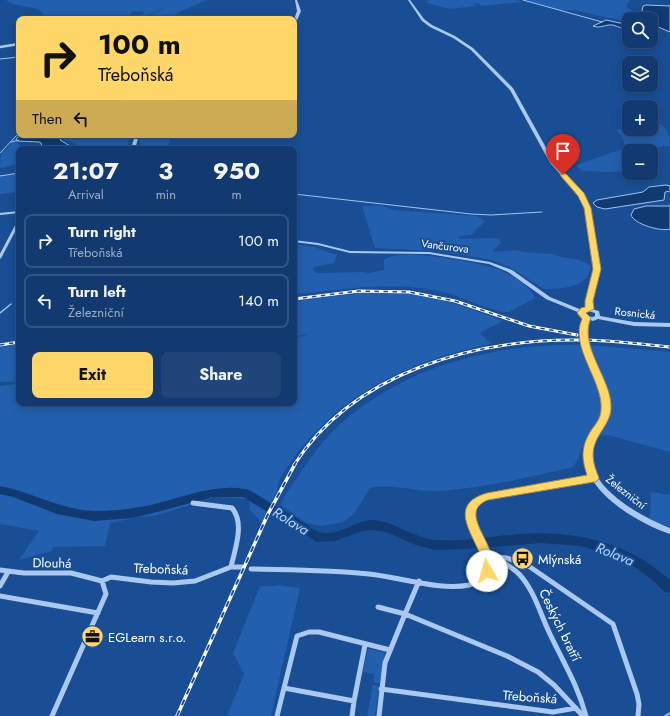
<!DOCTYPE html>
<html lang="en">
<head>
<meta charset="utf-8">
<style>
  :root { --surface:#133a70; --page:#204578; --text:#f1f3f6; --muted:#9dadc3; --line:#325483; --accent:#ffd66a }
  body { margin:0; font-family:Jost,sans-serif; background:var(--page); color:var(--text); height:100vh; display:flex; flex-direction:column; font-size:15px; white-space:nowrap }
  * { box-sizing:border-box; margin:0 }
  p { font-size:13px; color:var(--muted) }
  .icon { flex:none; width:22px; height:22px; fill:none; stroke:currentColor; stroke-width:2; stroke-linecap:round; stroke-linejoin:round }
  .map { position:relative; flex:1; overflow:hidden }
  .side { position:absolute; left:16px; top:146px; width:281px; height:260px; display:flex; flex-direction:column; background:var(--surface); border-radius:8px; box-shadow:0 2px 10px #0003,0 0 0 1px var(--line) }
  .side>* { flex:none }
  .top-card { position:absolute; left:16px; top:16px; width:281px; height:122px; border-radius:8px; box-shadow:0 2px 10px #0003,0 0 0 1px var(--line); background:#ffd66a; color:#111; overflow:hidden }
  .buttons { position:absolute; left:622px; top:12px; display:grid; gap:8px }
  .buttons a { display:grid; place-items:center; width:36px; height:36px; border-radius:8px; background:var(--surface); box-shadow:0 2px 10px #0003,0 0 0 1px var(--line); font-size:20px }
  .pin { position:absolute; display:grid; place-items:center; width:34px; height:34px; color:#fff; margin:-41px -17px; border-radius:50% 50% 50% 0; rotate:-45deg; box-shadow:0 0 4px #0007 }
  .pin .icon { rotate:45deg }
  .me { position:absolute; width:44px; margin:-22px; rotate:353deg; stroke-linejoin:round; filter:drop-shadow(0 0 3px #0008) }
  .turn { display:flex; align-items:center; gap:14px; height:84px; padding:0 16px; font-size:18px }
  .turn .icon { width:52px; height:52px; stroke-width:2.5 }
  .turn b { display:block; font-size:28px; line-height:34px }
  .then { display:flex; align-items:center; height:38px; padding:0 16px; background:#0003; gap:8px; font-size:15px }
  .eta { display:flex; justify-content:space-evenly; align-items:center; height:68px; text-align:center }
  .eta b { font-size:24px; font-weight:700; line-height:28px }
  .action { display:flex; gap:8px; margin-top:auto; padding:8px 16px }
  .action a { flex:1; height:46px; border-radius:8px; background:var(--accent); color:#111; font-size:16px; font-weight:700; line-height:46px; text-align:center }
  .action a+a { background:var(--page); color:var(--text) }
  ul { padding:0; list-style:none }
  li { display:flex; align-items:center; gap:12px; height:54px; margin:0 8px 6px; padding:0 8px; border:2px solid var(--line); border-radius:8px }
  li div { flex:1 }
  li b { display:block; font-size:15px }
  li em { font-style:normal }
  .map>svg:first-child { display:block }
  .green { fill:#225fae }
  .water { fill:#113972; stroke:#9ec4f2 }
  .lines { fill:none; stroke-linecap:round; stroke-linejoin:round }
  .stream-far2 { stroke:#9ec4f2; stroke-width:1 }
  .stream-far1 { stroke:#9ec4f2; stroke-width:1.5 }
  .stream { stroke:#9ec4f2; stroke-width:2 }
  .river { fill:#113972; fill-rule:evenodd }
  .minor-far2 { stroke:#abc9f0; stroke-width:2.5 }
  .minor-far1 { stroke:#abc9f0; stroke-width:3 }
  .minor { stroke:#abc9f0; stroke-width:5 }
  .tertiary { fill:#abc9f0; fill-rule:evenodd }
  .rail-far1-casing { stroke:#fff; stroke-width:3 }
  .rail-casing { stroke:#fff; stroke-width:3.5 }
  .rail-far1 { stroke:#194e95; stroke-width:1.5; stroke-dasharray:4.5; stroke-linecap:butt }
  .rail { stroke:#194e95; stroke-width:2; stroke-dasharray:6; stroke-linecap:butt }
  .route { fill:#ffd66a; stroke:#a68b45 }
  .labels { text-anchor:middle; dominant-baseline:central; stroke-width:4; stroke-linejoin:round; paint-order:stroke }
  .street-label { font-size:11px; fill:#fff; stroke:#194e95 }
  .near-poi-label { font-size:13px; fill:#fff; stroke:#194e95; text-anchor:start }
  .near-street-label { font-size:13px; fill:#fff; stroke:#194e95 }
  .near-water-label { font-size:14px; font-style:italic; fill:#b8d4f7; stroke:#194e95 }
</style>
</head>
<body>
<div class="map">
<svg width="670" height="716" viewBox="0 0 670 716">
  <rect width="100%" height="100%" fill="#194e95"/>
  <path class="green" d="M6,0H207L179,12L168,19H142L174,4L141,18L144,12L134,11L127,16L117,19H45C43,15 42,11 37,9C28,5 13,7 6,0Z
    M429,0H516L523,2L481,6L479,3L473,4L476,6L450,9L427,3L426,2Z
    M526,0H630L626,6L643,19H629V22L574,10H557Z
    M660,124C668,128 670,138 670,146H663L652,150L651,162V151H629V171L608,172L582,171L577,166V165L625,148L623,138L616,130L629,127V129H651V125Z
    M64,135H100L106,136L130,135L127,149H81L75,143L62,139L61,138Z
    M140,135H171L167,149H140Z
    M17,141L22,149H19V164L0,168L1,152L8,148L12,142Z
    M14,174L19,175V192L0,194V176Z
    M374,205L383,206L394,210L477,216L485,221L471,235L459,236V239L492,238L499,239L501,243L493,250L494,252L515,250L525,252L553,254L561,257L580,260L591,266C589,288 562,289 544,289L511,268L501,263L487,259L436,251L375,248L362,206H372Z
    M294,244L314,247L337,255L334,263L314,267L313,269L315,272L319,273L363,272L369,273L384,270V260C396,246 483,263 500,270C512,275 530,285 535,298L509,312H504C480,307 458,294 434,290C387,281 341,290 294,294Z
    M383,292C427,293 462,305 502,321C495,326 488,327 480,333L491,344C404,361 325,401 279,481C277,485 278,489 276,493C273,503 267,513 262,523L249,509L250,503L248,499L214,497L200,500V502L154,516L139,517L110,523L105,546L53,547L52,551L19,560L39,531L0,524V386L19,384V403H294V337L306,336L305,335L294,336V301L359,293Z
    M19,344V382H0V347Z
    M589,345L670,352V452L608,435L592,437L583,446L579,457L573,467C529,477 486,488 440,491C419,492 388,483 370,488L354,514L343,522L322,526L306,523L281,505L284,497C300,474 315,449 335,429C403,365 498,342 589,345Z
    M651,492L670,495V527L650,519Z
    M277,585L300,588L271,716H227L244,674L233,653L260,586H276Z
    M368,649H371L385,653L380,683H374V674L363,672Z
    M373,685L379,686L375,716H367Z"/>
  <path class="water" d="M646,5L670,6V32L656,26C652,17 648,18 642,11L643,6Z
    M606,20L629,25V29C622,29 619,27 613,25C606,24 600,29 593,26Z
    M25,135H63L60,140L70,146V147L67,149H43L41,143L39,142L17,141L16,139L18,137Z
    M666,185L670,186V191L665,192L664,200L605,209L597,207L593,203L597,200L643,192L649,187Z
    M646,206H670V229C661,232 634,224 631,215L634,209Z"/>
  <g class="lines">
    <path class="stream-far2" d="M523,0L602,22
      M0,59L19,57
      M11,142L19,140
      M0,153L19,133
      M0,176L19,173
      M294,194L471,214L491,215L542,212"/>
    <path class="stream-far1" d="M0,313L11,304"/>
    <path class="stream" d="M665,716L670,713"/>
    <path class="river" d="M0,486C31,492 64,511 96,511C118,511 141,508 162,502C189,495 217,484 245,489C251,490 256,494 261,497C275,506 289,514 304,523C308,526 314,530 319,532C337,538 355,520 373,520C396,522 415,539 437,540C465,542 491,536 519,534C574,530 628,542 670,580V593L665,592L650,578L633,566L615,557L581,546L541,543L467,549L435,550L416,545L386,532L372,530L362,531L335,541L317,542L243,497H212L161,511L132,518L94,521L57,514L13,497L0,494Z"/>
    <path class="minor-far2" d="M0,47L19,44"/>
    <path class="minor-far1" d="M0,257L19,221"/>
    <path class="minor" d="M193,503L232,508C245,523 235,549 231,567
      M486,556L507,558L530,567L613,624L637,694L639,704L638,716
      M494,556C502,562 512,567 519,574C534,590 540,613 549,632C563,662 577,683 586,716
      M251,569C290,570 330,570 369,574C399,577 440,591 469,585C477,583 486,576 487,567C490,548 461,522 474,505C477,502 483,499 487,497L594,478
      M0,570L24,573H71L102,581
      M102,581L111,577L151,582L173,583L195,581L231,567H242
      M419,581L405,614L507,656L538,672L554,685L583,716
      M0,586L8,572
      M0,596L98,613
      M378,607L405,614L385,663L379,716
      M284,688L354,701L365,645
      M381,689L553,712L576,708
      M52,716L106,594L102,581
      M277,716L297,636L309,632H319L390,650
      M352,716L354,701"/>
    <path class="tertiary" d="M295,0H297L301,11L296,23L294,24V19L297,11Z
      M408,0H410L424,19L432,25L455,36L473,48L513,88L554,162L583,195L589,208L599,269L592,301V309L599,311L600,316L634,322L670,323V327L634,326L598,319L593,321L588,319C581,349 602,370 607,398C612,425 596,425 591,446C583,486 640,516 670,528V534C637,523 577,488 585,447C587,436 595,429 600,420C603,413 602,404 601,396C595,367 575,350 583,318L580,313L546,299L508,272L489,264L429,254L350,253L318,245L294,242V240L318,243L350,251L429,252L490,262L512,270L550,297L582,310L586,308V301L595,269L585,208L579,195L550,163L510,90L471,50L453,38L430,27L422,21ZM588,311L595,313V316L593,317L587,316L585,312Z
      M135,135H139L135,149H131Z
      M19,211V213L0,215V213Z"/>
    <defs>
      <path id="rail-far1" d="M294,299L359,291L409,292L455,301L529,326L577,335
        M0,345L19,342
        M294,465C354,372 474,339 579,340C610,340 640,344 670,347"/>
      <path id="rail" d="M177,716L268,514L295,464"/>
    </defs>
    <use href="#rail-far1" class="rail-far1-casing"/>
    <use href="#rail" class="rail-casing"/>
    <use href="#rail-far1" class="rail-far1"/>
    <use href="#rail" class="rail"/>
  </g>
  <path class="route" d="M563,173L566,174L584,193L591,208L601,269L593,301L594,309L586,313L591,318C578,347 613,380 611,409C611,416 606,424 603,429C590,448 591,458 599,478L597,481L594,482L488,500C454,513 504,549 491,574L487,576L483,574C480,569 482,562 481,556C470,530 449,504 487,493L587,475C581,457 581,446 592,429C596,424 601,417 601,410C604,382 569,347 582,319L577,313L581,308L585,307V301L593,269L584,208L578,196L560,175Z"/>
  <defs>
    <symbol id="bus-disc" viewBox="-11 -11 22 22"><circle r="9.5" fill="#ffd66a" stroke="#194e95"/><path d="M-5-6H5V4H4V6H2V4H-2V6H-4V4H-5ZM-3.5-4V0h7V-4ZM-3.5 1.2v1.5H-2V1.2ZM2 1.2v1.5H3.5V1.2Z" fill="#111"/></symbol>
    <symbol id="office-disc" viewBox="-11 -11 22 22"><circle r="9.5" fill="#ffd66a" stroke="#194e95"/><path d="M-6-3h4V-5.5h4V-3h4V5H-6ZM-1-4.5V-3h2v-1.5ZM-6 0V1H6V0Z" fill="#111"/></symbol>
  </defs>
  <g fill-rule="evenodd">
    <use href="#bus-disc" x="510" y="546" width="25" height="25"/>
    <use href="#office-disc" x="80" y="624" width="25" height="25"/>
  </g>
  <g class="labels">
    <g class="street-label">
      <text transform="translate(445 246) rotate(7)">Vančurova</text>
      <text transform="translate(635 313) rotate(6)">Rosnická</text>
      <text transform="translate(626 492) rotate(38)">Železniční</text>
    </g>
    <g class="near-poi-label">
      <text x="538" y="559">Mlýnská</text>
      <text x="108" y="637">EGLearn s.r.o.</text>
    </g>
    <g class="near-street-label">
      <text transform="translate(52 563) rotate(1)">Dlouhá</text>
      <text transform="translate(161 569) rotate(2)">Třeboňská</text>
      <text transform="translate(560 625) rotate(64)">Českých bratří</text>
      <text transform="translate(530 697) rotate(4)">Třeboňská</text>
    </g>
    <g class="near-water-label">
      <text transform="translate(291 521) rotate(32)">Rolava</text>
      <text transform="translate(615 554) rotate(22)">Rolava</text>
    </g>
  </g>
</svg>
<div class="buttons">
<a><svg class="icon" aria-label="search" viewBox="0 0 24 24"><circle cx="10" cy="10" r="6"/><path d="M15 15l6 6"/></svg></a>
<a><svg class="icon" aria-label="layers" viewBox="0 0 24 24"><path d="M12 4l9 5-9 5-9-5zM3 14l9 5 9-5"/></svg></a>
<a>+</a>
<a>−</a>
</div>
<div class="pin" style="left:563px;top:175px;background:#d93025"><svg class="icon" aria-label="arrive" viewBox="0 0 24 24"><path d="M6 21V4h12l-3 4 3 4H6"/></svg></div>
<svg class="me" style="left:487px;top:571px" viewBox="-20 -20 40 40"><circle r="19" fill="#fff"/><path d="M0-13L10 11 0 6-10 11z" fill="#ffd66a"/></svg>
<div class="top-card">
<div class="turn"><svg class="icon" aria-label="right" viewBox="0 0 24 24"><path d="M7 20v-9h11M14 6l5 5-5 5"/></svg><div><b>100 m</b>Třeboňská</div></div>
<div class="then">Then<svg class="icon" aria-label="left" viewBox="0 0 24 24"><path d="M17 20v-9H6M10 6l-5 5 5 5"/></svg></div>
</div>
<section class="side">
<div class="eta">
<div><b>21:07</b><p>Arrival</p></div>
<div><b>3</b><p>min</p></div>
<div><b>950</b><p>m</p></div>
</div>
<ul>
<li><svg class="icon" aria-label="right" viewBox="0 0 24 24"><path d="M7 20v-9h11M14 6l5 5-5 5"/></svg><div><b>Turn right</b><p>Třeboňská</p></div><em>100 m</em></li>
<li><svg class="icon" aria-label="left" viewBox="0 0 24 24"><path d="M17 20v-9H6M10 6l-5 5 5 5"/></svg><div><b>Turn left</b><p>Železniční</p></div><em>140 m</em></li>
</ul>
<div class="action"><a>Exit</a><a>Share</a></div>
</section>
</div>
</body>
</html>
